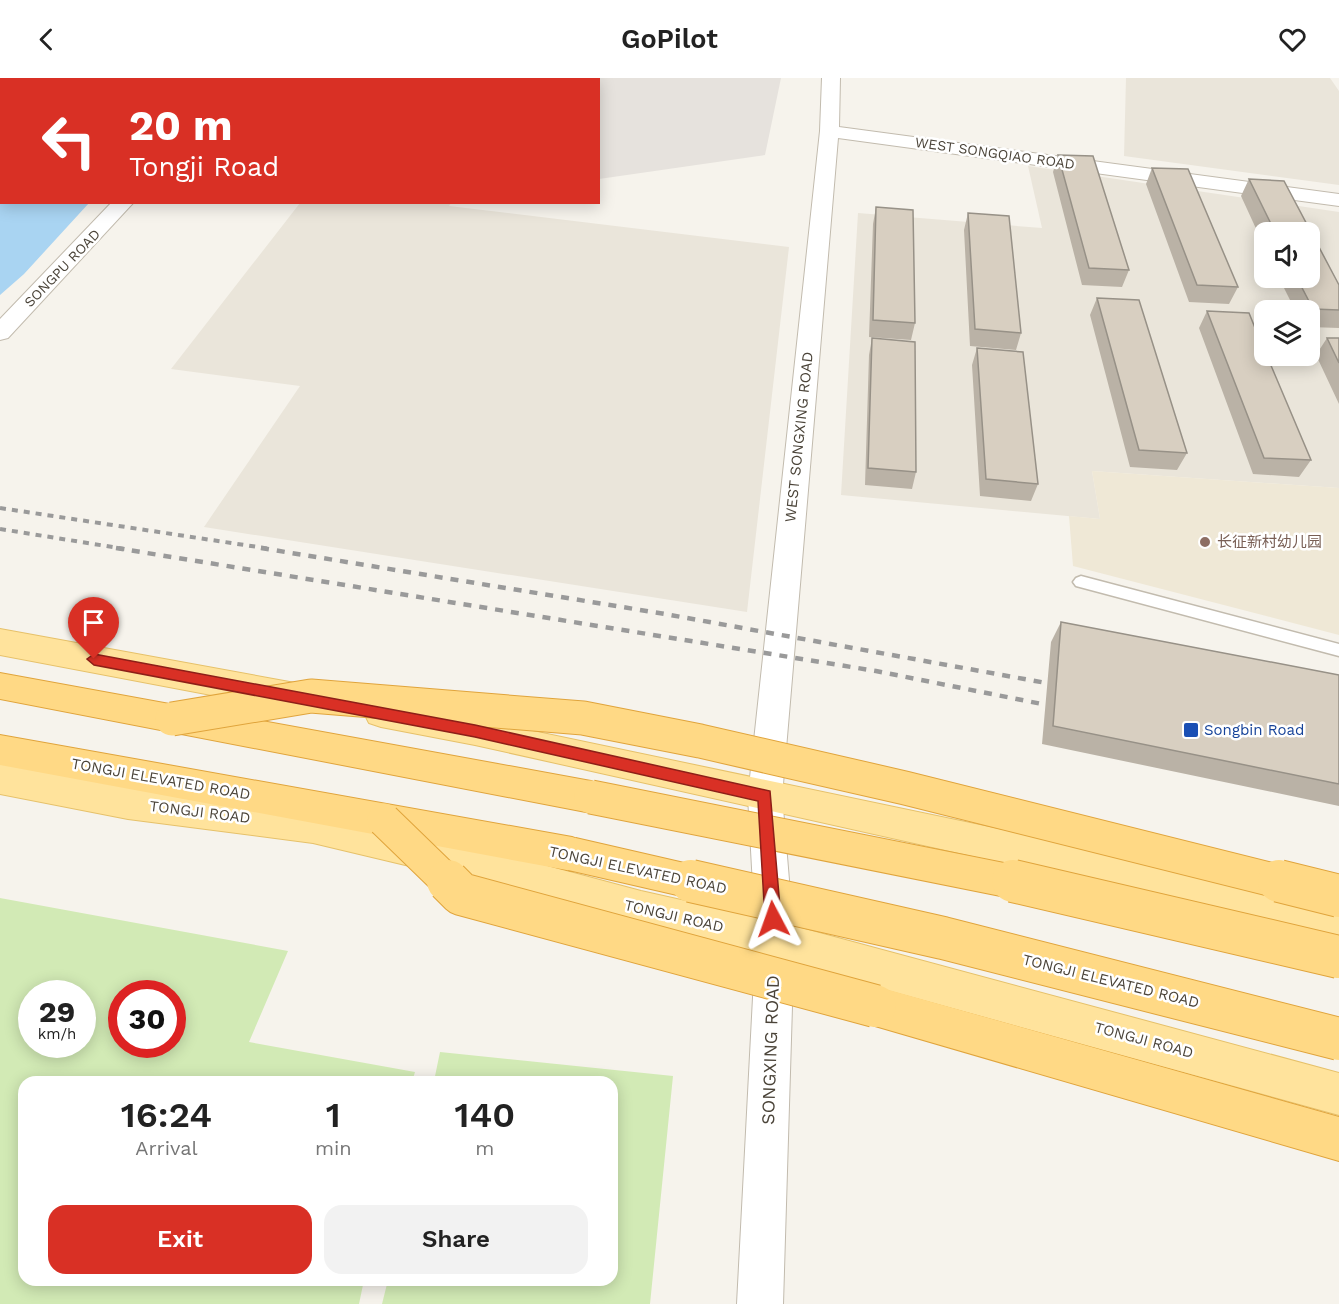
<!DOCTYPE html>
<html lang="en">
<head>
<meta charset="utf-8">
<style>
  :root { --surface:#fff; --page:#f2f2f2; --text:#222; --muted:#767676; --accent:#d93025 }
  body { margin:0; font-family:"Work Sans","Noto Sans SC",sans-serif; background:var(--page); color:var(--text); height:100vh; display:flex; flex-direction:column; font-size:22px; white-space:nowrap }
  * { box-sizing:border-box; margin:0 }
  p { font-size:20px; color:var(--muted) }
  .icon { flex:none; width:33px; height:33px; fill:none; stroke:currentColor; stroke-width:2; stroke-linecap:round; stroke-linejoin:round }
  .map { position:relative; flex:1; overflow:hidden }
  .side { position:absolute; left:18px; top:998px; width:600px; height:210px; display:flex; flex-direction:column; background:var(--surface); border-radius:18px; box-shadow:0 3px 15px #0003 }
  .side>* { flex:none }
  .guide { position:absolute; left:0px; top:0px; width:600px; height:126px; box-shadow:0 3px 15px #0003; background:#d93025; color:#fff; overflow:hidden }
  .tools { position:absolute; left:1254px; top:144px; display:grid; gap:12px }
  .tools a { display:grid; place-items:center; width:66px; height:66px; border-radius:12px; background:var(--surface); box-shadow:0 3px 15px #0003; font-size:30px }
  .speed { position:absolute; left:18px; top:902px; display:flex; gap:12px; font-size:30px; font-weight:700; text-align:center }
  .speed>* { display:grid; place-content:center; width:78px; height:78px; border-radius:50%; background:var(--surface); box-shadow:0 3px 15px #0003; line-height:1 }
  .speed small { font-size:15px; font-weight:400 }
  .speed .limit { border:9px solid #d22; background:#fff; color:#111 }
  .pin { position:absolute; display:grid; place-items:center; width:51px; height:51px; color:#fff; margin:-62px -26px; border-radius:50% 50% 50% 0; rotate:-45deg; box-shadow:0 0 6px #0007 }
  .pin .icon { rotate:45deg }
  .me { position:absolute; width:66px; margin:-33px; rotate:356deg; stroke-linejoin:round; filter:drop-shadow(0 0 4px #0008) }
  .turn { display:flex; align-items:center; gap:21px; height:126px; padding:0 30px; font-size:27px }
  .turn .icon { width:78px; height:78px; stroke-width:2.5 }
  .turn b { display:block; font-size:42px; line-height:51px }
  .eta { display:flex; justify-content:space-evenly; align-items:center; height:102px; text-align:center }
  .eta b { font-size:36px; font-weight:600; line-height:42px }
  .primary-button { display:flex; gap:12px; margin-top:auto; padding:12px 30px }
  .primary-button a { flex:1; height:69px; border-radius:18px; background:var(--accent); color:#fff; font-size:24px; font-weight:600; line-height:69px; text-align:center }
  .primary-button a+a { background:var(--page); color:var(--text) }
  header { display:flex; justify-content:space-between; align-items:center; height:78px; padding:0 30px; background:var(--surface); font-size:27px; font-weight:600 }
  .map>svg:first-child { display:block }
  .residential { fill:#eae5da; fill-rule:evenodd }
  .industrial { fill:#e6e2dd }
  .education { fill:#efe8d6 }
  .green { fill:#d2eab5; fill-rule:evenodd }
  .water { fill:#a9d4f2 }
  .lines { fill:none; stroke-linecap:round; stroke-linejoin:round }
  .service-casing { stroke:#c2bbae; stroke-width:3 }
  .minor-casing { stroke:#c2bbae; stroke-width:2 }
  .primary-casing { stroke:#e6c16a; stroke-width:2 }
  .trunk-casing { stroke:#e0a43c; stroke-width:2 }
  .service { fill:#fff; fill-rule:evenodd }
  .minor { fill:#fff; fill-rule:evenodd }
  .primary { fill:#ffe39c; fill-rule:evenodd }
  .trunk { fill:#ffd985; fill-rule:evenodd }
  .rail-far1 { stroke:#9a9a9a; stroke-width:4; stroke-dasharray:6 6; stroke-linecap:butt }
  .rail { stroke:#9a9a9a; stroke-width:4.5; stroke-dasharray:8 8; stroke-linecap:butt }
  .trunk-bridge-far1-casing { stroke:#e0a43c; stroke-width:35; stroke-linecap:butt }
  .trunk-bridge-casing { stroke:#e0a43c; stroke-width:44; stroke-linecap:butt }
  .trunk-bridge-far1 { stroke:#ffd985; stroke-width:33 }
  .trunk-bridge { stroke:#ffd985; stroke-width:42 }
  .wall { fill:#bab2a6 }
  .building { fill:#d8cfc1; stroke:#979187; stroke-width:1.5 }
  .route { fill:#d93025; stroke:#8d1f18; stroke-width:1.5 }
  .education-dot { fill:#8d6e63; stroke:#fff; stroke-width:2 }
  .transit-dot { fill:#1a4fb4; stroke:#fff; stroke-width:2 }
  .labels { text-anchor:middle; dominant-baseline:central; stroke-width:5; stroke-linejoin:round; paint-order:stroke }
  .far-street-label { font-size:14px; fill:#4b4439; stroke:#fff }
  .street-label { font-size:15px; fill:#4b4439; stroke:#fff }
  .education-label { font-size:15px; fill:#785e54; stroke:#fff; text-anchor:start }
  .transit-label { font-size:15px; fill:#164399; stroke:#fff; text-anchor:start }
  .near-street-label { font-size:18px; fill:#4b4439; stroke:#fff }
</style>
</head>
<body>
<header><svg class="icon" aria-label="back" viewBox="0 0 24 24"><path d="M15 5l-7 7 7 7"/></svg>GoPilot<svg class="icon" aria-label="heart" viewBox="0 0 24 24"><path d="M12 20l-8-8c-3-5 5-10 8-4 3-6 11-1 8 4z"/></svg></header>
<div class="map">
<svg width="1339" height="1226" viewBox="0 0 1339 1226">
  <rect width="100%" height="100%" fill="#f6f3ec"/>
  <path class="residential" d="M1126,0H1330L1339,13V107L1124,78Z
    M1028,88L1339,134V410L1092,393L1100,441L841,417L858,135L1042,150ZM1264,154H1310V200H1264ZM1264,232H1310V278H1264Z
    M300,125H451L449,128L789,169L747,534L204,449L300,308L171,291Z"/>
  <path class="industrial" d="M298,0H781L765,77L599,101L598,2Z"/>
  <path class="education" d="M1092,393L1339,410V557L1073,488L1069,438L1100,441Z"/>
  <path class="green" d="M0,820L288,873L249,964L415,994L412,1004H24V1202H364L359,1226H0ZM32,915H82V966H32ZM122,915H172V966H122Z
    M440,974L673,998L650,1226H382L388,1202H612V1004L434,1003Z"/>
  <path class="water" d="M0,0H201L2,2V124L89,125L24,196L0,217Z"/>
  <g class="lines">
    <defs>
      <path id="service" d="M1081,498L1339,566V578L1076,508L1073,504L1076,500Z"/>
      <path id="minor" d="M234,0H252L233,2Z
        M822,0H840L839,49L1339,116V128L838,60L782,718L794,862L783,1226H737L756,862L748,718L820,53Z
        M112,124H134L8,260L0,262V241Z"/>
      <path id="primary" d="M0,551L295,605L307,609L312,619L307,629L295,633L0,577Z
        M381,621L1084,769L1339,832V870L1084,803L475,667L381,649L369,645L364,635L369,625Z
        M0,686L128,709L313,733L502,776L641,813L775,843L1339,995V1037L775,881L641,849L502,810L313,765L128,741L0,716Z"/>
      <path id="trunk" d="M0,595L591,703L604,708L609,719L604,730L591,735L0,621Z
        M0,657L572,759L585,764L590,776L585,788L572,793L0,687Z
        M875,908L1339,1039V1083L875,948L861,942L855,928L861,914Z"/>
    </defs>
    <use href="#service" class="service-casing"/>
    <use href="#minor" class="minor-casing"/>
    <use href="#primary" class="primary-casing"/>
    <use href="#trunk" class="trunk-casing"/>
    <use href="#service" class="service"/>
    <use href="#minor" class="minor"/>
    <use href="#primary" class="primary"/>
    <use href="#trunk" class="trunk"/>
    <path class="rail-far1" d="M0,430L271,471
      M0,451L125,471"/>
    <path class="rail" d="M116,470L876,593L1062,630
      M261,470L665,536L1063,608"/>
    <defs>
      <path id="trunk-bridge-far1" d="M172,641L311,618L583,640L700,663L905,710L1285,805
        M591,719L1020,805
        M384,742L449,805
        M572,776L698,805"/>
      <path id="trunk-bridge" d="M448,803L461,816L875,928
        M691,803L943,860L1339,961
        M1013,803L1339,879
        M1279,803L1339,818"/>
    </defs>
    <use href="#trunk-bridge-far1" class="trunk-bridge-far1-casing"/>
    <use href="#trunk-bridge" class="trunk-bridge-casing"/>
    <use href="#trunk-bridge-far1" class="trunk-bridge-far1"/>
    <use href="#trunk-bridge" class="trunk-bridge"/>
  </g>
  <path class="wall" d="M1058,77L1129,192L1122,209L1082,207L1053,94Z
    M1152,90L1238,209L1229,226L1189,224L1146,106Z
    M1249,101L1284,103L1339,207V250L1310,249V232H1295L1279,200H1310V154H1264V168L1241,118Z
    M876,129L915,245L911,262L869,259L873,146Z
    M968,135L1021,255L1016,272L970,268L964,152Z
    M1097,220L1187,375L1177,392L1130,389L1090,237Z
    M1207,233L1311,382L1299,399L1253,396L1199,250Z
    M872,260L916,394L912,411L865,407L869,277Z
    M1327,260H1339V326L1316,277Z
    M977,270L1038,406L1031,423L980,418L972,287Z
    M1061,544L1339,597V728L1042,666L1051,564Z"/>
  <path class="building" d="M1058,77L1093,78L1129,192L1089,190Z
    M1152,90L1188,91L1238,209L1197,207Z
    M1249,101L1284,103L1339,207V232L1313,231L1297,200H1310V154H1275Z
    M876,129L913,132L915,245L873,242Z
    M968,135L1009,138L1021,255L975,251Z
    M1097,220L1139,222L1187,375L1139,372Z
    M1207,233L1249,235L1264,272V278H1267L1311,382L1264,380Z
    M872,260L915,264L916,394L868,390Z
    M1327,260H1339V285Z
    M977,270L1023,274L1038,406L986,401Z
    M1061,544L1339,597V706L1053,648Z"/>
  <path class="route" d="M94,576L475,647L770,713L781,841L779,846L773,849L767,846L765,841L758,723L475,659L94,587L87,581Z"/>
  <circle class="education-dot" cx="1205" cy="464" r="6"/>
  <rect class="transit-dot" x="1183" y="644" width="16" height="16" rx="3"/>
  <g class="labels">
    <g class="far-street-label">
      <text transform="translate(995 75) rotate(8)">WEST SONGQIAO ROAD</text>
      <text transform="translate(62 190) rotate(-46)">SONGPU ROAD</text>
    </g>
    <g class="street-label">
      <text transform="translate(799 359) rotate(-84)">WEST SONGXING ROAD</text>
      <text transform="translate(161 701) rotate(10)">TONGJI ELEVATED ROAD</text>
      <text transform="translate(200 734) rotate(7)">TONGJI ROAD</text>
      <text transform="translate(638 792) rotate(12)">TONGJI ELEVATED ROAD</text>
      <text transform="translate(674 838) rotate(13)">TONGJI ROAD</text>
      <text transform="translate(1111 903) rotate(14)">TONGJI ELEVATED ROAD</text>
      <text transform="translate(1144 962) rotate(15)">TONGJI ROAD</text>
    </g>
    <g class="education-label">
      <text x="1217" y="464">长征新村幼儿园</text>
    </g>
    <g class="transit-label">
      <text x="1204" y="652">Songbin Road</text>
    </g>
    <g class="near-street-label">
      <text transform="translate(770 972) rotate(-88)">SONGXING ROAD</text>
    </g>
  </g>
</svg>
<div class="tools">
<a><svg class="icon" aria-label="sound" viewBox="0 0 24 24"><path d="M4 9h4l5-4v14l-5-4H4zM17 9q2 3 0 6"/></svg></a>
<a><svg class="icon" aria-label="layers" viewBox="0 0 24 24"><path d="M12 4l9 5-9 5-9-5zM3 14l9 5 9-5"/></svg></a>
</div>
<div class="speed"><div>29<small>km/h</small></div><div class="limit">30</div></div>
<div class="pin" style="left:94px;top:581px;background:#d93025"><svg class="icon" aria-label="arrive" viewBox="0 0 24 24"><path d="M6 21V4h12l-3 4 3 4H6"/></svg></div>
<svg class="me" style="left:773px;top:841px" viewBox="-20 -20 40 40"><path d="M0-17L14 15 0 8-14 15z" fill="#d93025" stroke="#fff" stroke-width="4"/></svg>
<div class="guide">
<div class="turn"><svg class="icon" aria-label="left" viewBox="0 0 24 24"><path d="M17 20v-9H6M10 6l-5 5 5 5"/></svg><div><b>20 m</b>Tongji Road</div></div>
</div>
<section class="side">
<div class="eta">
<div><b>16:24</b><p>Arrival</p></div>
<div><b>1</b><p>min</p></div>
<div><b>140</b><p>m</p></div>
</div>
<div class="primary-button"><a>Exit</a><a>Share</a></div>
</section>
</div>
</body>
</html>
